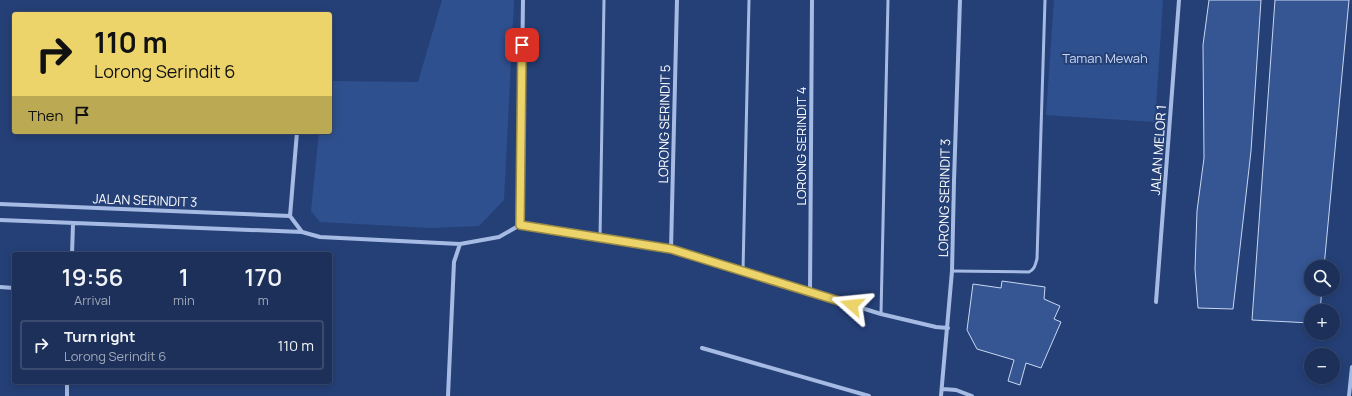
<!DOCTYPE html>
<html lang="en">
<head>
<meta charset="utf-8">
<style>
  :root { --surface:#1c3059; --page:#293c62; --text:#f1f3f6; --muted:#a0a9ba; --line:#3a4b6f }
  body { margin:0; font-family:Manrope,sans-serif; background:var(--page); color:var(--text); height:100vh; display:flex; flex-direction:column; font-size:15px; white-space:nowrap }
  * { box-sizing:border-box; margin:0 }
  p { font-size:13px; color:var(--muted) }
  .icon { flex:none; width:22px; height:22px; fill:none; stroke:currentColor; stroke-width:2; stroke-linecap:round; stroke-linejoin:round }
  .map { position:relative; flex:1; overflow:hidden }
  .drawer { position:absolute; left:12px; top:252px; width:320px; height:132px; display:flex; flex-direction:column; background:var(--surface); border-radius:4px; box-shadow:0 2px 10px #0003,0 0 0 1px var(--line) }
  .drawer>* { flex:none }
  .hud { position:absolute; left:12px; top:12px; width:320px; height:122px; border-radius:4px; box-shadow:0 2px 10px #0003,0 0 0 1px var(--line); background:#ecd46a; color:#111; overflow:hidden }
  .fabs { position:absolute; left:1304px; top:260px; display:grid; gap:8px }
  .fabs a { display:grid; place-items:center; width:36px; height:36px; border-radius:50%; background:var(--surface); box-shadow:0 2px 10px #0003,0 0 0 1px var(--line); font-size:20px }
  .pin { position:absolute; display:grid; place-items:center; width:34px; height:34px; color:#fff; margin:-17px; border-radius:8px; box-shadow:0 2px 6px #0006 }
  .me { position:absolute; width:44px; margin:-22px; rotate:288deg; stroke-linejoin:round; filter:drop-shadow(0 0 3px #0008) }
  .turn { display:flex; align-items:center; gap:14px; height:84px; padding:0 16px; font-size:18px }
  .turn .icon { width:52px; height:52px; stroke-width:2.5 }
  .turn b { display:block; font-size:28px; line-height:34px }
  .then { display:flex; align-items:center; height:38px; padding:0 16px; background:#0003; gap:8px; font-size:15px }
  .eta { display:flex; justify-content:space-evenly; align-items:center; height:68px; text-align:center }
  .eta b { font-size:24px; font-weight:600; line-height:28px }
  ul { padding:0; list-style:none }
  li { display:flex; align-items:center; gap:12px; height:50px; margin:0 8px 6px; padding:0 8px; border:2px solid var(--line); border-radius:4px }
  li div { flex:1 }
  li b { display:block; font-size:15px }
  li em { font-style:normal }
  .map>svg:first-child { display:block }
  .green { fill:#2f508e }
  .building { fill:#355693; stroke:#c8d7f2 }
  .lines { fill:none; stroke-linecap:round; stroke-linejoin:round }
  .lane { stroke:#a6bbe3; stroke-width:3 }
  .street { stroke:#a6bbe3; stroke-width:4 }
  .route-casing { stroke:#998a45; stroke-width:10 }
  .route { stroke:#ecd46a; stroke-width:7 }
  .labels { text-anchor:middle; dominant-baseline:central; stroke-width:4; stroke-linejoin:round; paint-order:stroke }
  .park-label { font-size:13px; fill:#c8d7f2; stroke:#254077 }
  .street-label { font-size:13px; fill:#fff; stroke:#254077 }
</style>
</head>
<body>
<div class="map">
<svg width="1352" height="396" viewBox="0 0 1352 396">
  <rect width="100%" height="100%" fill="#254077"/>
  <path class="green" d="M442,0H514L504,200L479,226L432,228L320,222L311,211L319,132H330V81L418,82Z
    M1054,0H1163L1155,122L1046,115Z"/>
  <path class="building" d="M1209,0H1261L1251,151L1233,309L1198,308L1195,269L1197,211L1204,158L1203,45Z
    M1275,0H1349L1324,267H1311V289H1322L1320,311H1311V323L1252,320Z
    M1002,281L1045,287L1044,299L1060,306L1054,319L1061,322L1041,368L1026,363L1020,385L1008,381L1014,360L977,349L967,330L973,284L1001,288Z"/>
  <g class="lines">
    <path class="lane" d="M600,238L604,0
      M743,271L749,0
      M952,271L1029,272C1035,269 1035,265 1037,259L1045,0
      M881,314L888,0"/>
    <path class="street" d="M297,132L290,216L302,232L320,237L460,244L499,237L520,225
      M0,204L290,216
      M0,220L302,232
      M520,225L671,249L881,314L936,327L948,328
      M520,225L523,0
      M671,249L677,0
      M72,254L73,224
      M0,287L14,288
      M810,292L812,0
      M1156,302L1179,0
      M702,348L869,396
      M943,389L956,390L972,396
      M67,396V382
      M448,396L454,262L460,244
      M941,396L952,271L954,181L960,0
      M1349,396L1352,367"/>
  </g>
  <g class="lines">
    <defs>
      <path id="route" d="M522,45L520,225L671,249L852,305"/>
    </defs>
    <use href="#route" class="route-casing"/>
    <use href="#route" class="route"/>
  </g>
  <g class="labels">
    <g class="park-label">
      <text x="1105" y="58">Taman Mewah</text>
    </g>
    <g class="street-label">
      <text transform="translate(664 124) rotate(-89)">LORONG SERINDIT 5</text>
      <text transform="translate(801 146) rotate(-90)">LORONG SERINDIT 4</text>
      <text transform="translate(1158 150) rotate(-86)">JALAN MELOR 1</text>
      <text transform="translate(944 198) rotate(-89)">LORONG SERINDIT 3</text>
      <text transform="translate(145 200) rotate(2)">JALAN SERINDIT 3</text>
    </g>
  </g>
</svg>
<div class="fabs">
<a><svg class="icon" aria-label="search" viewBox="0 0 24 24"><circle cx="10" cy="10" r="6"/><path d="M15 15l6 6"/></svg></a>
<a>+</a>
<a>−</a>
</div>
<div class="pin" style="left:522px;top:45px;background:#d93025"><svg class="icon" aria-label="arrive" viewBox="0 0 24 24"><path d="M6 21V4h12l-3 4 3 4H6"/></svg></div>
<svg class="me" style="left:852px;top:305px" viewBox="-20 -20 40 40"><path d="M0-17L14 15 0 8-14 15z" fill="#ecd46a" stroke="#fff" stroke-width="4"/></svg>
<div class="hud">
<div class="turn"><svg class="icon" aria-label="right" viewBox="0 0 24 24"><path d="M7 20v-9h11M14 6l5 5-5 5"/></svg><div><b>110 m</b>Lorong Serindit 6</div></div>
<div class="then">Then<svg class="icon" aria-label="arrive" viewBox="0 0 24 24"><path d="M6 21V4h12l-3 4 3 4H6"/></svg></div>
</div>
<section class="drawer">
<div class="eta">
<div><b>19:56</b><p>Arrival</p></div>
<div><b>1</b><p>min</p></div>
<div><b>170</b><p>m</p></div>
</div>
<ul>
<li><svg class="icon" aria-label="right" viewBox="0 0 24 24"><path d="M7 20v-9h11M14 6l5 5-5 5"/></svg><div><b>Turn right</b><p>Lorong Serindit 6</p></div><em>110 m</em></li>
</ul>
</section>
</div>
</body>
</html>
